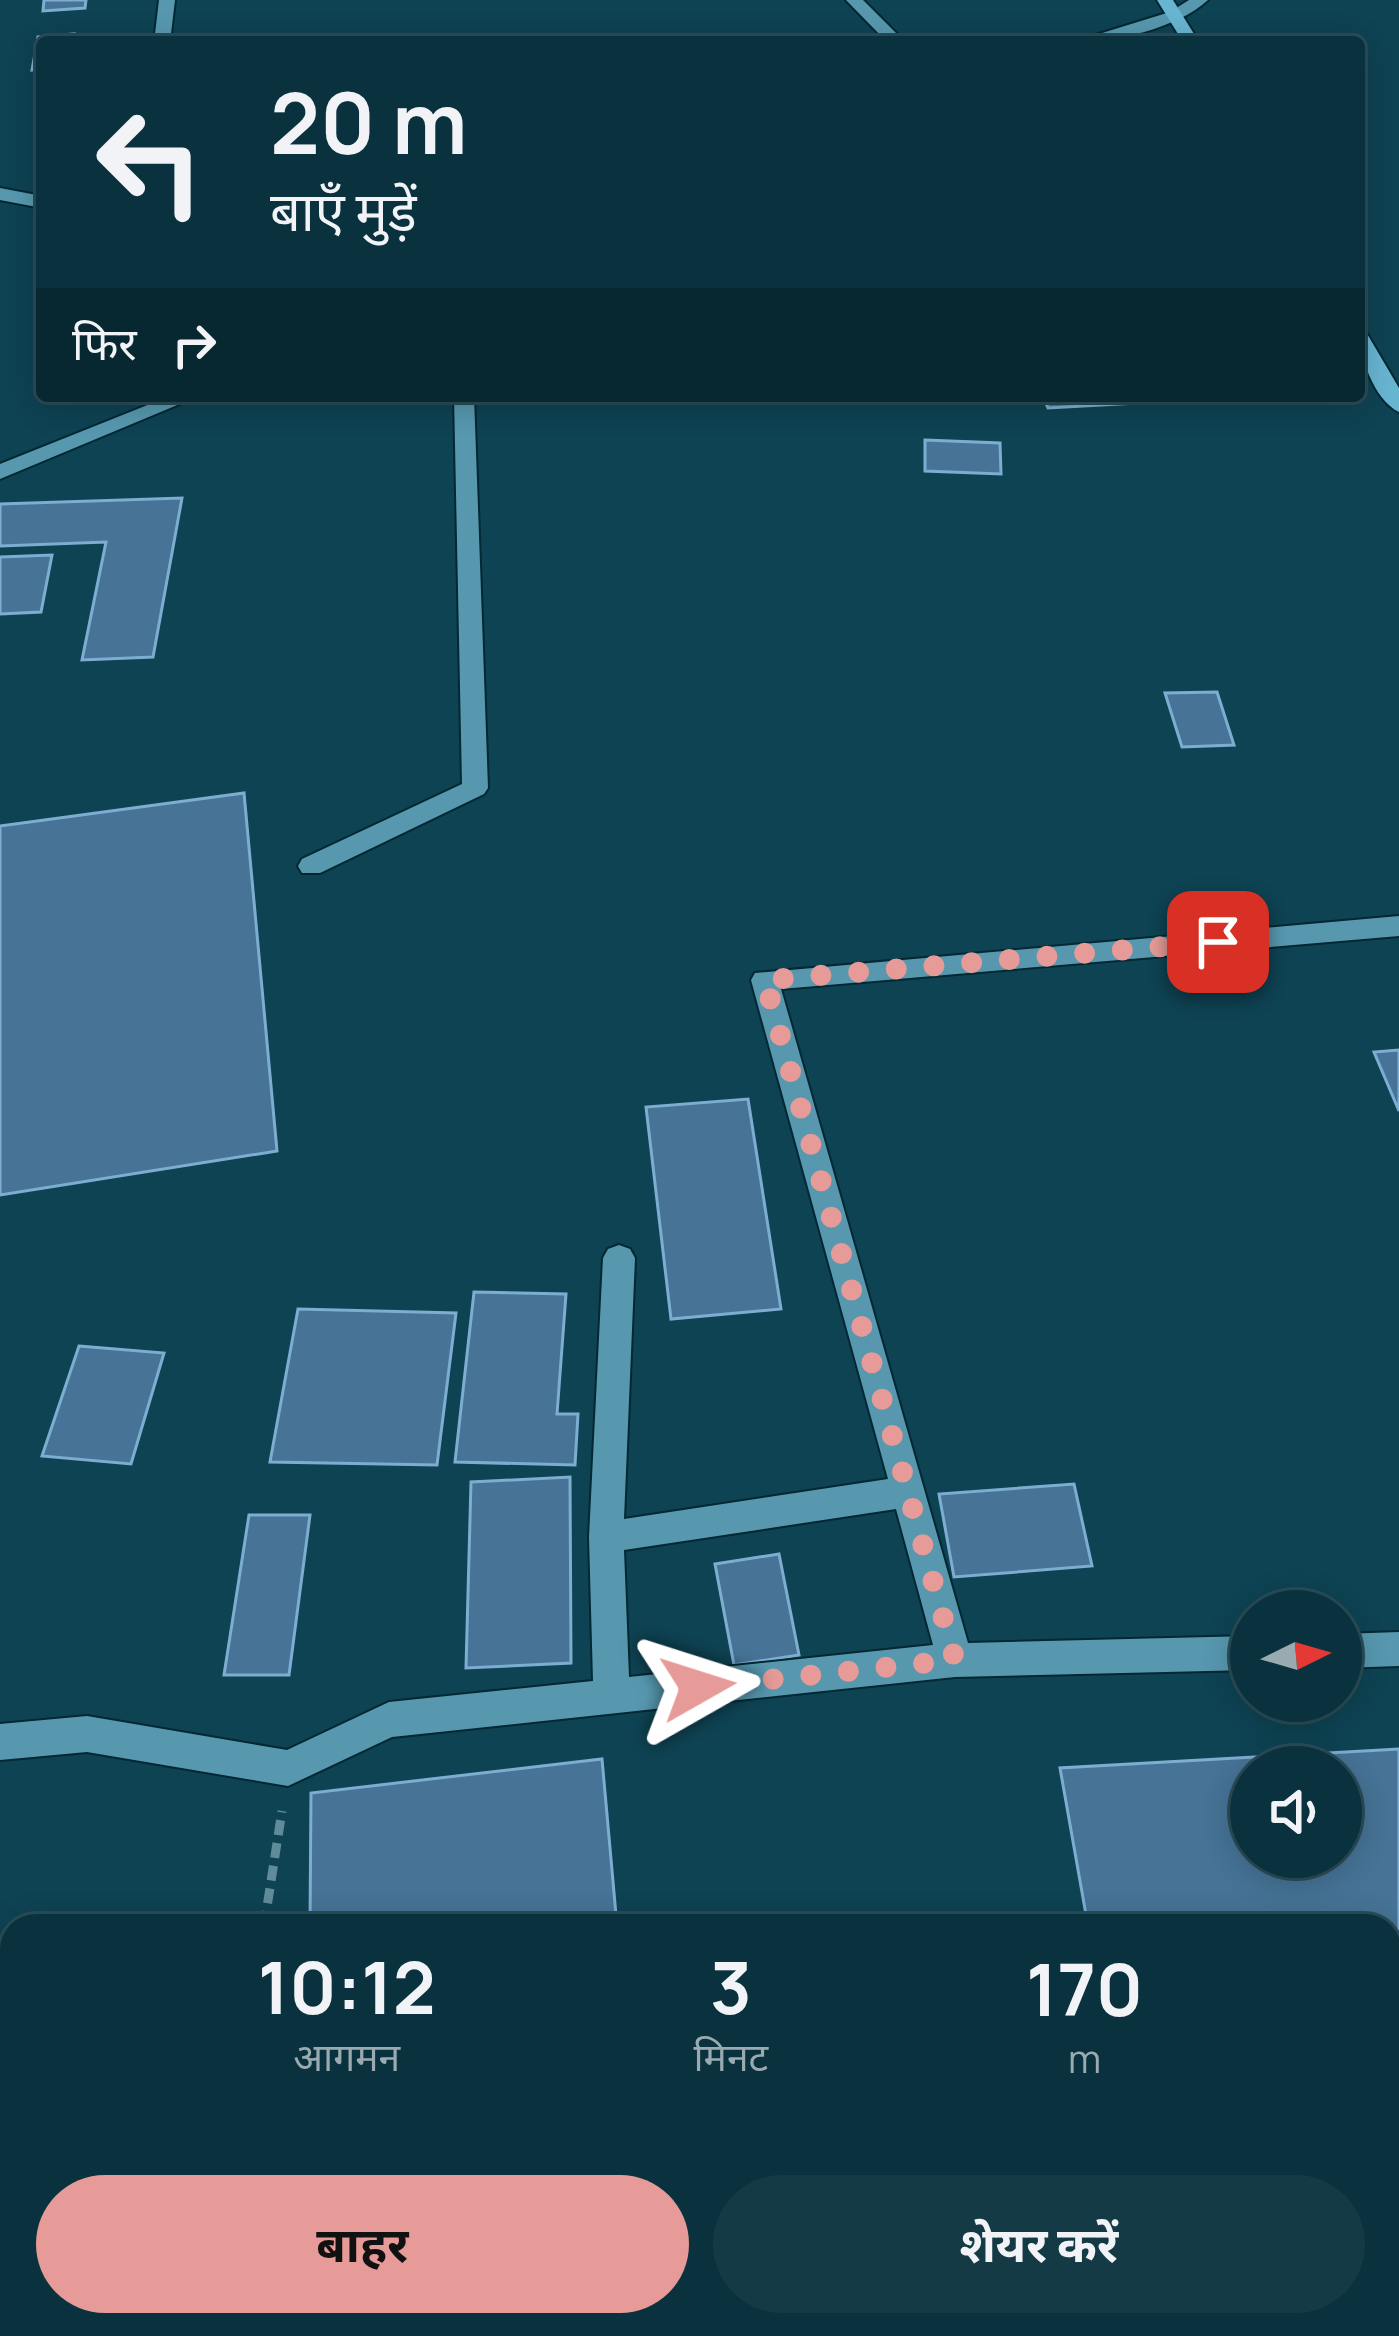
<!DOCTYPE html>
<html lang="hi">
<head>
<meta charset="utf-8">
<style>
  :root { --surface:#0a323e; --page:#133a45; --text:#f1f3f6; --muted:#99aab0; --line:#2a4d58; --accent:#e69b98 }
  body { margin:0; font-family:Manrope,"Noto Sans Devanagari",sans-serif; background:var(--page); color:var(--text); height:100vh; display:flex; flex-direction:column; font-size:45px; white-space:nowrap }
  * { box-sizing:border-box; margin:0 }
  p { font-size:39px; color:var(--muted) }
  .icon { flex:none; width:66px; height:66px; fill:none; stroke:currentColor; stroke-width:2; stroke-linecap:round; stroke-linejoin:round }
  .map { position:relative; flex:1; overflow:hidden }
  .sheet { position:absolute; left:0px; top:1914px; width:1401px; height:423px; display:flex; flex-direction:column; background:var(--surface); border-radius:36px 36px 0 0; box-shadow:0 6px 30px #0003,0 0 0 3px var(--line) }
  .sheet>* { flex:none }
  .banner { position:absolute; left:36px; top:36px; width:1329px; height:366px; border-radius:12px; box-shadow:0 6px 30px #0003,0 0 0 3px var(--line); background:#0a323e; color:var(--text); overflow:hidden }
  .needle { width:78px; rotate:85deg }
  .tools { position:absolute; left:1230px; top:1590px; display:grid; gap:24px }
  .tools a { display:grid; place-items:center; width:132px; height:132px; border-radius:50%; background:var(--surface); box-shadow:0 6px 30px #0003,0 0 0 3px var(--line); font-size:60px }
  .pin { position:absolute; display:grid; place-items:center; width:102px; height:102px; color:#fff; margin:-51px; border-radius:24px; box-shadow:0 6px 18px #0006 }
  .me { position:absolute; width:132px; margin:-66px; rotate:84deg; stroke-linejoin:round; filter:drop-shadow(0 0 9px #0008) }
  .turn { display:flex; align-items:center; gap:42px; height:252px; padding:0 36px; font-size:54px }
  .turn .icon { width:156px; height:156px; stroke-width:2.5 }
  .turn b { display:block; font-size:84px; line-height:102px }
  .then { display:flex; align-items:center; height:114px; padding:0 36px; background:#0003; gap:24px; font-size:45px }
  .eta { display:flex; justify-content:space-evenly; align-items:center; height:204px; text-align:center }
  .eta b { font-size:72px; font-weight:700; line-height:84px }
  .action { display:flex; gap:24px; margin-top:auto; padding:24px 36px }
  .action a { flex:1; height:138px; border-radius:72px; background:var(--accent); color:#111; font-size:48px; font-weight:700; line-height:138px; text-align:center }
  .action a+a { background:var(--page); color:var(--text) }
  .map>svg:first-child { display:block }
  .building { fill:#467396; stroke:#7eadd2; stroke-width:3; fill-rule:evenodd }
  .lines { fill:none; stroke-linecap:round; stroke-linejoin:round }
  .minor-casing { stroke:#032833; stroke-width:4 }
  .major-casing { stroke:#032833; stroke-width:4 }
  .path { stroke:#608b9a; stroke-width:9; stroke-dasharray:15 8; stroke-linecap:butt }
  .minor { fill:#5798af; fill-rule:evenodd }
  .major { fill:#68b5d1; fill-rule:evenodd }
  .route { stroke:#e69b98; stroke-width:21; stroke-dasharray:0 37.8 }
</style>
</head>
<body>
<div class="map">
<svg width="1399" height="2336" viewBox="0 0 1399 2336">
  <rect width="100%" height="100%" fill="#0e4353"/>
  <path class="building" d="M44,0H86L85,8L43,11Z
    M74,34L73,42H42V69L32,70L38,37Z
    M1043,396H1190L1191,400L1048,408Z
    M925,440L1000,443L1001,474L925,471Z
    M182,498L153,657L82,660L106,542L0,546V504Z
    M52,555L41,612L0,614V557Z
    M1217,692L1234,745L1182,747L1165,693Z
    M244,793L277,1151L0,1195V826Z
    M1399,1050V1111L1374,1052Z
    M748,1099L781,1309L671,1319L646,1107Z
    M474,1292L566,1294L557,1414H578L575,1465L455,1462Z
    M298,1309L456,1313L437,1465L270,1462Z
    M79,1346L164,1353L131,1464L42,1456Z
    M570,1477L571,1663L466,1668L471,1482Z
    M1074,1484L1092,1566L954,1577L939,1494Z
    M249,1515H310L289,1675H224Z
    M779,1554L799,1655L734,1665L715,1564Z
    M1399,1749V2336H1159L1157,2325H1389V1926H1088L1060,1768ZM1251,1767H1341V1857H1251Z
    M602,1759L617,1926H310L311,1793Z"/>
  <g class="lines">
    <defs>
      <path id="minor" d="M159,0H175L170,42H154Z
        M846,0H863L905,42H887Z
        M1189,0H1208C1176,29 1115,42 1073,42L1170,12Z
        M0,188L42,196V208L0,200Z
        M170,396H199L0,479V464Z
        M454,396H474L488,788L484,794L320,873H302L298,866L302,859L462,784Z
        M1399,916V936L781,989L968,1643L1251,1636V1670L955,1677L392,1737L288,1786L87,1752L0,1760V1724L87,1716L287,1750L389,1702L593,1681L589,1537L603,1258L608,1249L619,1245L630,1249L635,1258L624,1519L888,1479L751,980L755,973ZM896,1509L933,1645L629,1677L624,1550Z
        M1399,1632V1666L1341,1668V1634Z"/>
      <path id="major" d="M1157,0H1173L1199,42H1183Z
        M1359,330L1366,332L1399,388V412C1374,400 1359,356 1359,330Z"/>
    </defs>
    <use href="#minor" class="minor-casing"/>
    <use href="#major" class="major-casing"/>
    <path class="path" d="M264,1926L282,1811
      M231,2325L234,2336"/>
    <use href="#minor" class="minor"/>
    <use href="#major" class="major"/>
  </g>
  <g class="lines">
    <path class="route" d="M698,1687L955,1660L765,980L1218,942"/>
  </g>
</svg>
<div class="tools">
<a><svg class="needle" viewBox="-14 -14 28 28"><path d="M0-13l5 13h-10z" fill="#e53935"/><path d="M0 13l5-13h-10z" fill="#99aab0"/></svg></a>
<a><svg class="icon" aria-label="sound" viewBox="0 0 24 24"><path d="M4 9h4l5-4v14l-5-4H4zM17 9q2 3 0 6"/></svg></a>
</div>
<div class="pin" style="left:1218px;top:942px;background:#d93025"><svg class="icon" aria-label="arrive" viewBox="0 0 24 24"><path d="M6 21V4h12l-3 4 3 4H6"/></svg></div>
<svg class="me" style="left:698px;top:1687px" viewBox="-20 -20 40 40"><path d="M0-17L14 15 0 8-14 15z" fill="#e69b98" stroke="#fff" stroke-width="4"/></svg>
<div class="banner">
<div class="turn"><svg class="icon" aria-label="left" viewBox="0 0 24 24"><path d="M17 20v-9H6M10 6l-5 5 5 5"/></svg><div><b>20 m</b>बाएँ मुड़ें</div></div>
<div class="then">फिर<svg class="icon" aria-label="right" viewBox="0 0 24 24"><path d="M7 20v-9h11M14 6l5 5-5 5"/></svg></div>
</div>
<section class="sheet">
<div class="eta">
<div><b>10:12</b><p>आगमन</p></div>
<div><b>3</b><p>मिनट</p></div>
<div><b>170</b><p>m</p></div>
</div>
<div class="action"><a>बाहर</a><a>शेयर करें</a></div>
</section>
</div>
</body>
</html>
